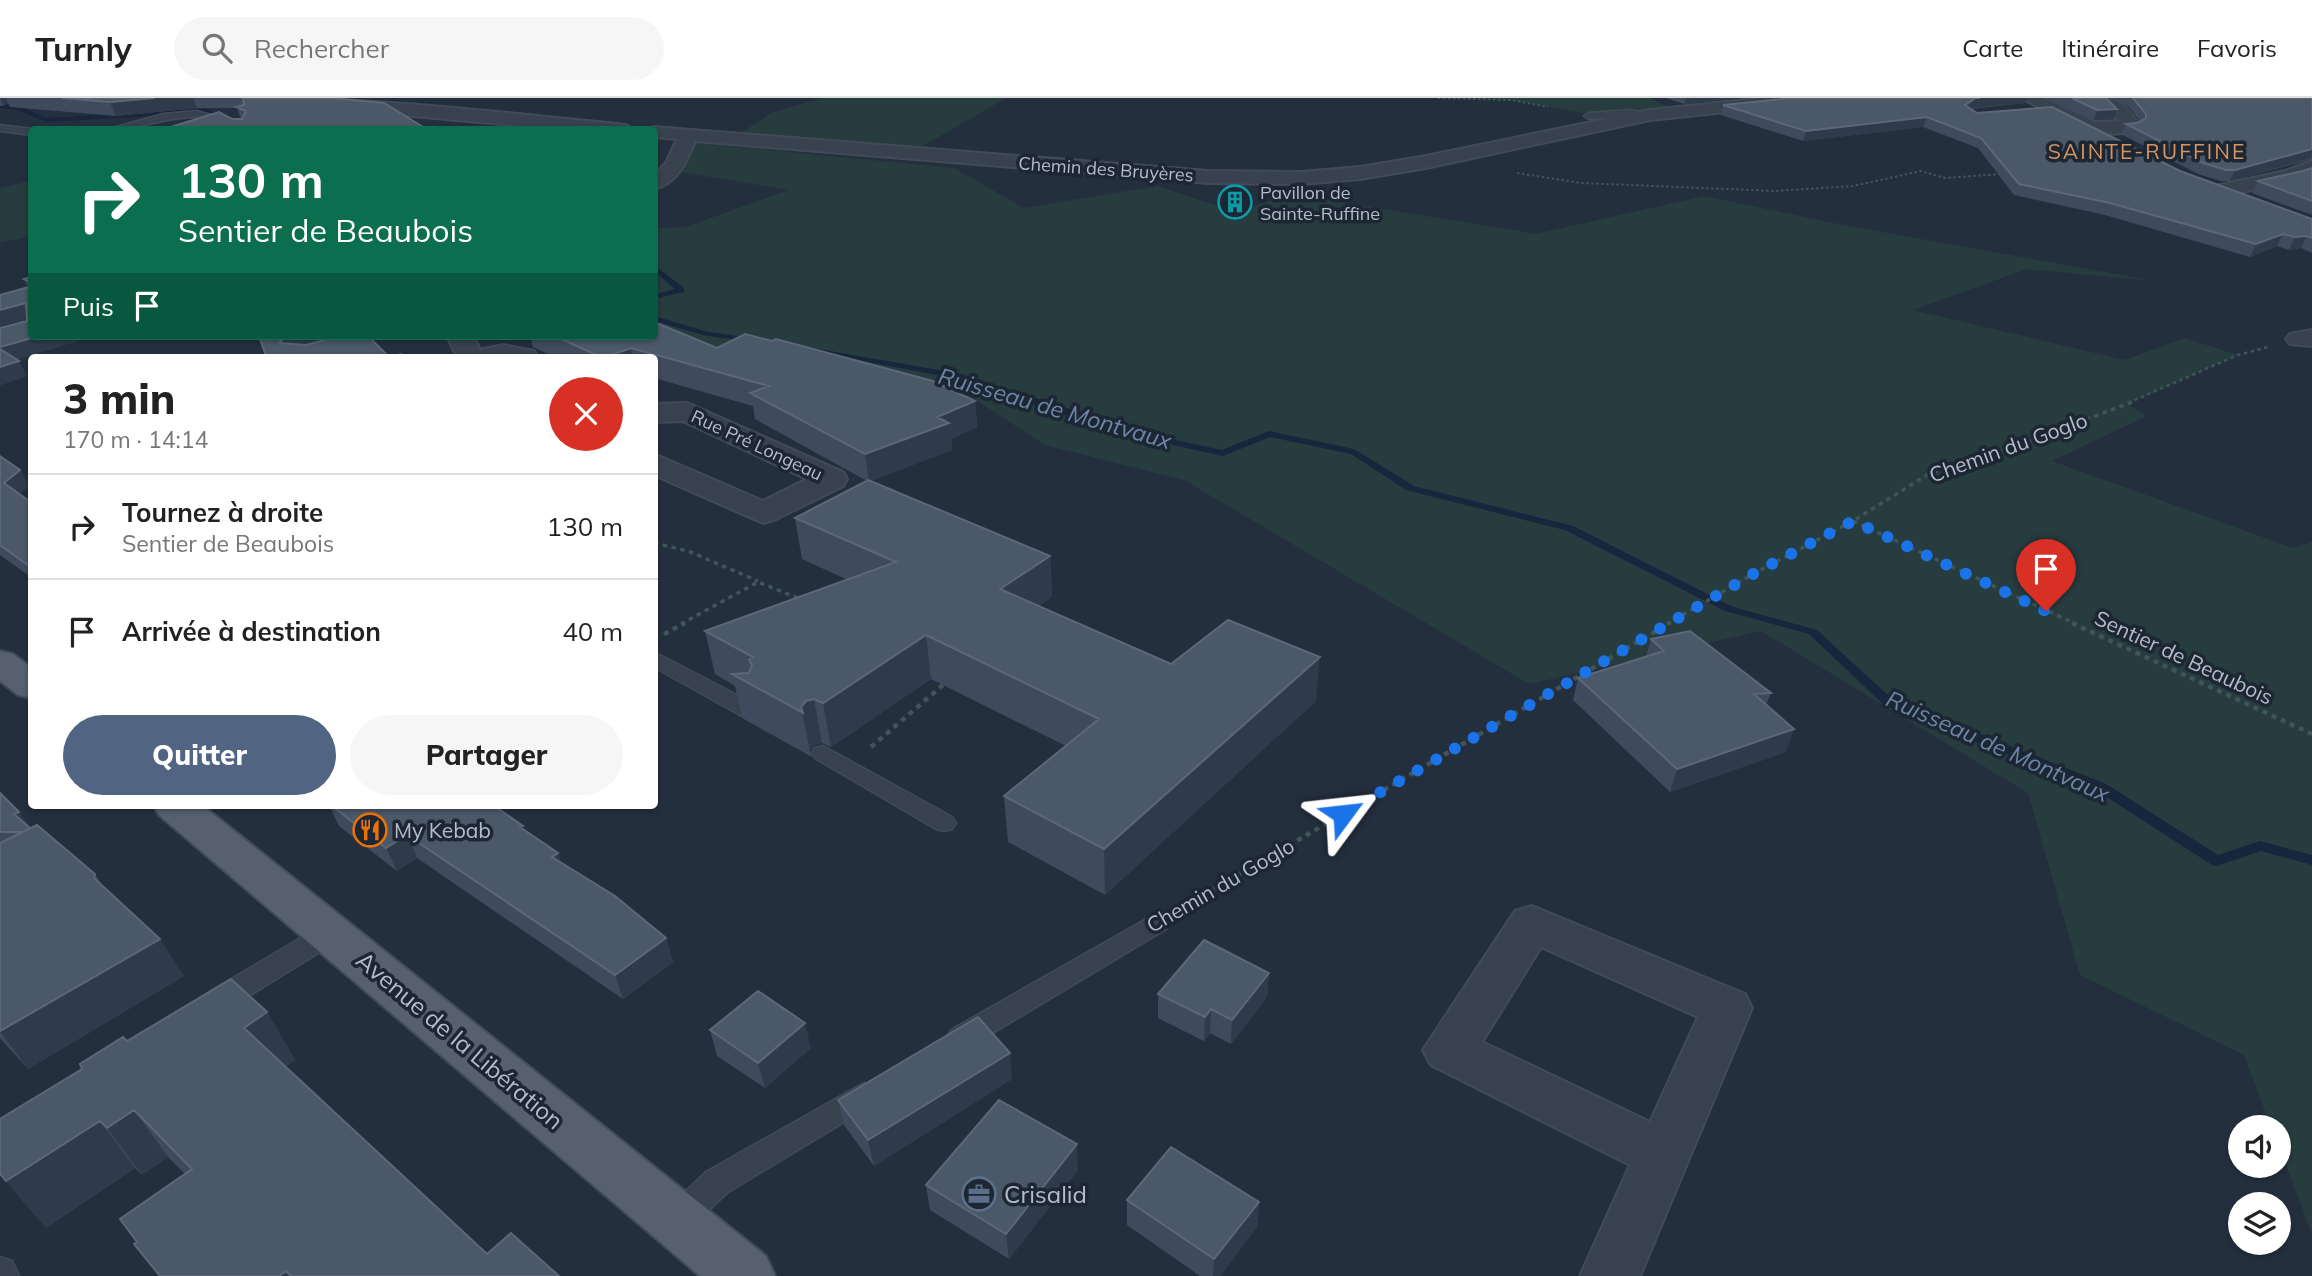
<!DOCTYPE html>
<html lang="fr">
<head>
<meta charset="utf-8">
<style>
  :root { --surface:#fff; --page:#f6f6f6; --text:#222; --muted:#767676; --line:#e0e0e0; --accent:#516482 }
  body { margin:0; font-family:Mulish,sans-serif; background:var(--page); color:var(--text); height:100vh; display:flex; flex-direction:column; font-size:26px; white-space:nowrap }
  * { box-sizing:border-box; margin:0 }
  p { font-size:23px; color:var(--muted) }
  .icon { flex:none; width:38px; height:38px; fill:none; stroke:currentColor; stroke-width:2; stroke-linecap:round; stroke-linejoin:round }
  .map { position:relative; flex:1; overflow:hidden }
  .drawer { position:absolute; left:28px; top:256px; width:630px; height:455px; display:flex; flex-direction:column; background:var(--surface); border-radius:7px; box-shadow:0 2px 5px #0004 }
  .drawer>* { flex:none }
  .banner { position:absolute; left:28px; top:28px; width:630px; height:214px; border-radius:7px; box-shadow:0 2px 5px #0004; background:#0b6e4f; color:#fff; overflow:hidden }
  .buttons { position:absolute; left:2228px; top:1017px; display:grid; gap:14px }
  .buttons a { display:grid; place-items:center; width:63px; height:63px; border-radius:50%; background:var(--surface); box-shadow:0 2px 5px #0004; font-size:35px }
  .pin { position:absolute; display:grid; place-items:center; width:60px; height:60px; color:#fff; margin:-72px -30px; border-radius:50% 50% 50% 0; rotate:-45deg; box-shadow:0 0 7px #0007 }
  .pin .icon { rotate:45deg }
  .me { position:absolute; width:77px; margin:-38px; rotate:60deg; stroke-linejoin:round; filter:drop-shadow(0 0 5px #0008) }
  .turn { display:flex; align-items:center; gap:24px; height:147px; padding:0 35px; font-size:32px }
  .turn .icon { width:91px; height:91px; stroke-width:2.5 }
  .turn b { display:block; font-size:49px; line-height:60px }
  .then { display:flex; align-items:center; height:66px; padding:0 35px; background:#0003; gap:14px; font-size:26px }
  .round { display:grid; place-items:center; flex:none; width:74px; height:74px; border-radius:37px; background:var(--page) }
  .headline { display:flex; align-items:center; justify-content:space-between; height:119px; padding:0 35px }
  h1 { font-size:42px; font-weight:800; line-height:52px }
  .cta { display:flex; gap:14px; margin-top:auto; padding:14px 35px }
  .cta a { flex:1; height:80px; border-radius:42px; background:var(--accent); color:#fff; font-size:28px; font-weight:800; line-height:80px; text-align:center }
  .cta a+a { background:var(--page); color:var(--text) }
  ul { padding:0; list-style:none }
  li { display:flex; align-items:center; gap:21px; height:105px; padding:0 35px; border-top:2px solid var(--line) }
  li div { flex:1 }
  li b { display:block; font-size:26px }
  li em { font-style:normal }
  header { display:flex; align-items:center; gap:42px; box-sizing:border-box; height:98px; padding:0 35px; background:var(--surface); border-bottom:2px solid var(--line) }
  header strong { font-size:33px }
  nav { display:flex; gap:38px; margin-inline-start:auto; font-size:24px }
  .search { width:490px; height:63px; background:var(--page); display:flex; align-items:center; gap:18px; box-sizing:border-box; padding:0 24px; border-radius:38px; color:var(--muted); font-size:26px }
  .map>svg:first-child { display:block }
  .green { fill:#263c3f }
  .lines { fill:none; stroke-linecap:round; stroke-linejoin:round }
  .stream { fill:#17263c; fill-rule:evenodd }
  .service-casing { stroke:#414a57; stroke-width:3 }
  .minor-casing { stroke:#414a57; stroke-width:4 }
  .primary-casing { stroke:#414a57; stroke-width:4 }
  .path-far3 { stroke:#3f5557; stroke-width:2; stroke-dasharray:2.5 2.5; stroke-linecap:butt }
  .path-far2 { stroke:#3f5557; stroke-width:2.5; stroke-dasharray:3.5 3.5; stroke-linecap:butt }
  .path-far1 { stroke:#3f5557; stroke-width:3.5; stroke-dasharray:4.5 4.5; stroke-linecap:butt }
  .path { stroke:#3f5557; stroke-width:4.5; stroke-dasharray:5 5; stroke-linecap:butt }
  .service { fill:#38414e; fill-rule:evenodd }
  .minor { fill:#38414e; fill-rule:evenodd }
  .primary { fill:#56606e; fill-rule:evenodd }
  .wall { fill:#3f4b5c }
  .shaded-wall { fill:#2f3b4b }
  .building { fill:#4b5868; stroke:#5c6777; stroke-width:2 }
  .route { stroke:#1a73e8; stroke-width:12; stroke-dasharray:0 21.6 }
  .labels { text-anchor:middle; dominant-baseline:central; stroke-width:7; stroke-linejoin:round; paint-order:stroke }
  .far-street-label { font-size:18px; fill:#b4bcc9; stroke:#1d2633 }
  .far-poi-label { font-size:18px; fill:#b4bcc9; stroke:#1d2633; text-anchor:start }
  .far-quarter-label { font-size:21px; letter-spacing:2px; fill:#d59563; stroke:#1d2633 }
  .street-label { font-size:21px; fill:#b4bcc9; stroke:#1d2633 }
  .poi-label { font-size:21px; fill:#b4bcc9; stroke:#1d2633; text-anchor:start }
  .water-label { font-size:23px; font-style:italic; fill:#6d86a8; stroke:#1d2633 }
  .near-street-label { font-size:24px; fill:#b4bcc9; stroke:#1d2633 }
  .near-poi-label { font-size:24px; fill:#b4bcc9; stroke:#1d2633; text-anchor:start }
</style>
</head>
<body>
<header>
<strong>Turnly</strong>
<div class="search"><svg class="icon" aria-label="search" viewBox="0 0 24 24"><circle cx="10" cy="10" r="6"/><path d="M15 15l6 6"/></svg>Rechercher</div>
<nav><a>Carte</a><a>Itinéraire</a><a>Favoris</a></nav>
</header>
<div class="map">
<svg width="2312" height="1178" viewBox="0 0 2312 1178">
  <rect width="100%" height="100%" fill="#242f3e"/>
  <path class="green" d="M822,0H1006L918,51L738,37L771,15Z
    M1438,0H1651L1669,10L1588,16L1511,2Z
    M686,44L954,70L1024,110L1157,88L1236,114L1291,96L1536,136L1704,98L1843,127L2155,183L2027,171L1913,212L2125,262L2185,240L2238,257L2127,306L2147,318L2052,363L2293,450L2312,444V1136L2279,1048L2278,1029H2271L2244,957L2080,877L2028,695L1761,533L1529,586L1184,382L1045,347L951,286L707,250L655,230V194L660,187L655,183L654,130L685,129L789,92L674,73Z
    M31,83V138L0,145V90Z"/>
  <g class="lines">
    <path class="stream" d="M0,6L20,9L47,20L205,11L234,20L231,22L205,15L46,24L17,12L0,10Z
      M654,167L684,190V194L654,201V197L675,191L654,173Z
      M654,218L708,234L753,240L757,242L753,244L707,238L654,223Z
      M796,247L961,276L1085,316L1128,332L1222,352L1269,333L1354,351L1414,388L1573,428L1733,509L1817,532L1892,601L2106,686L2218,757L2260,743L2312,757V767L2261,753L2217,768L2212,767L2096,692L1884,607L1809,536L1725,513L1565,432L1406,392L1351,356L1270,339L1223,358L1122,336L959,281L799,251H796Z"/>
    <defs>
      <path id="service" d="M1630,12L1655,17C1648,21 1601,20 1589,21L1584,18L1589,15Z
        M197,13L249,28L247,32H237L238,30C225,26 209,19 195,19C165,19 137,32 106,32L163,16Z
        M0,27L32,31L34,32H32V37L0,33Z
        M654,554L756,607L759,612L756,617H740L654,569Z
        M823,648L952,719L956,725L952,731L944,733L936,731L815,660L812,655L815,650Z
        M1157,815L1166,817L1170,824L1166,831L971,948L961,951L951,948L947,940L951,932Z
        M330,825L339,828L343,835L339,842L228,911L218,914L208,911L204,903L208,895L321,828Z
        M864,985L874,988L879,997L874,1006L728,1094L688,1132L677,1136L666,1132L661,1122L666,1112L706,1074Z
        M0,1159L12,1163L19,1178H0Z"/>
      <path id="minor" d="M260,0C382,0 504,15 626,27L635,32H567L268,5Z
        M1763,0H1820L1812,5L1650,22L1426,70L1360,81L1302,86L1208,85L695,43C687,63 678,85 654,91V77L666,65L677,41L654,39V32H647L654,29L1208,73L1302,74L1360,69L1426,58L1650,12Z
        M2022,0H2043L2095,24L2119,23L2095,0C2121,0 2125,7 2140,28C2130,38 2097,37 2084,34Z
        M2312,63V76L2290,84L2218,99L2211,97L2208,93L2211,89L2285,73Z
        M2312,232V248L2290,246L2286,241L2290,236Z
        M447,238H473L480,252L503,247L534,253L538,259H457Z
        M687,305L843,374L847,381L843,388L774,422L763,425L654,377V356L763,403L807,381L683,323L654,324V306Z
        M1532,808L1745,896L1752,910L1640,1178H1580L1630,1067L1431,967L1423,952L1515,813ZM1541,849L1698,919L1650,1024L1482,944Z"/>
      <path id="primary" d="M0,553L13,556L32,570V600L18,597L0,583Z
        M153,707H202L766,1158L775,1178H700L159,717Z"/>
    </defs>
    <use href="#service" class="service-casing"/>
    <use href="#minor" class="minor-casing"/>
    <use href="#primary" class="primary-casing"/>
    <path class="path-far3" d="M1438,0L1511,2L1548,9
      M1517,75L1581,85L1776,93L1853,88L1921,73L1945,80L2001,76"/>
    <path class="path-far2" d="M2128,305L2238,257L2268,249"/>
    <path class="path-far1" d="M1853,423L2076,526
      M654,445L688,453L758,483
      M681,526L758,484L803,502
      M1667,526L1755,475L1853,423L1927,377L2022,346L2132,304"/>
    <path class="path" d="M2072,525L2312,636
      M664,536L685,525
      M871,649L943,587
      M1185,808L1670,525"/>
    <use href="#service" class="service"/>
    <use href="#minor" class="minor"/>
    <use href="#primary" class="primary"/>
  </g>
  <path class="wall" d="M0,0H330L428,32L232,21H241L237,10H197L116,18L10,9L8,5L3,8H0Z
    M1666,0H1738L1684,6Z
    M2048,0H2106L2113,21L2094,22Z
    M2113,0H2312V61L2230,83H2221L2198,76L2121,36L2126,26L2137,25L2140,23L2128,8Z
    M2025,5L1971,11L1977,15L2180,73L2312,121V155L2301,150L2289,152L2277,148L2250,159L2105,117L2014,97L1978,50L1923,29L1803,43L1721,17L1723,7Z
    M2312,70V117L2252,95L2258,83L2303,73Z
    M32,179V238L17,261L27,278L0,287V230L27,223V221L0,228L28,189L24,181Z
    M530,238H654L975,303L977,329L951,341L952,352L870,383L1050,458L1052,499L1039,508L1171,566L1316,603L1105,797L1008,744L1004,698L1066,648L931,581L831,649L822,645L814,647L810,653L812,659L742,620L735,588L715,576L705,533L848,482L802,461L795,420L867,383L755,321L753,308L654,280V259H554L533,249Z
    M0,358L20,372L29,388L19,396L32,405V480L0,457Z
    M1651,541L1771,595L1766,607L1786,654L1670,694L1573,602L1578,580L1646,558Z
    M0,695L19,714L28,727H27L95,776L101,786L184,878L28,971L0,940Z
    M329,707H493L561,764L666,840L673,864L623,901L417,760L397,773L339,728Z
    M1269,875L1267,899L1231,946L1210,935L1204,943L1158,920V896Z
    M267,914L295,962L285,969L487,1156L559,1178H159L137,1144L185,1076L168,1059L142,1077L135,1070L46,1130L0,1076L127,943Z
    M710,932L811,950L765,990L717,958Z
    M1012,981L874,1068L844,1027L838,1002Z
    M1078,1072L1009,1161L930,1112L926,1087Z
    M1127,1102L1259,1104L1257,1129L1220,1178H1200L1127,1127Z"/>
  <path class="shaded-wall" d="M0,0H6L8,5L3,8Z
    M155,0H193L197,10L116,18L110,4Z
    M1686,0H1738L1684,6Z
    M1976,0H2027L2025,5L1973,10L1962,17L1965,7Z
    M2117,11L2113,21L2094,22L2097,12Z
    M1927,19L1923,29L1803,43L1806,33Z
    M2312,51L2311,60L2230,83L2235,72Z
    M2283,136L2277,148L2250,159L2256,146Z
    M2307,138L2301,150L2289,152L2295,139Z
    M26,205L32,220L0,228V212Z
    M39,238H95L6,265L0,253V249Z
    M287,238H346L289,253L280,245L284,239Z
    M631,250L633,259H606Z
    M19,263L27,278L0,287V269Z
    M975,303L977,329L951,341L952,352L869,384L865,356L937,319Z
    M20,372L29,388L13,401L4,385Z
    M1050,458L1052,499L1003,533L1000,491Z
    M926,537L931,581L831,649L823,605Z
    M1320,559L1316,603L1105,797L1104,751Z
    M814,601L822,645L814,647L810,653L801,609L806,603Z
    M1794,631L1786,654L1670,694L1677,671Z
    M19,714L28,727L23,729L14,716Z
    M407,737L417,760L397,773L386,750Z
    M558,755L566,779L552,759Z
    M666,840L673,864L623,901L615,877Z
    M160,841L184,878L28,971L0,934Z
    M1269,875L1267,899L1231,946L1232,922Z
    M1211,911L1210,935L1204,943L1205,919Z
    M267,914L295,962L272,978L244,930Z
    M805,925L811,950L765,990L758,965Z
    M1010,955L1012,981L874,1068L868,1042Z
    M134,1012L168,1059L142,1077L107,1030Z
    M100,1023L135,1070L46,1130L6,1083Z
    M1077,1046L1078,1072L1009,1161L1006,1136Z
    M1259,1104L1257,1129L1220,1178H1213L1214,1161Z
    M286,1173L290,1178H279Z"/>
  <path class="building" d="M62,0H155L110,4Z
    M243,0H330L384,5L428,32H161L219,14L232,21H242L246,13L236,9L244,7Z
    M1792,0H1980H1976L1965,7L1977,15L2052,9L2180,73L2312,121V140L2307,138L2295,139L2283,136L2256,146L2110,105L2019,86L1981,40L1927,19L1806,33L1723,7Z
    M2072,0H2106L2117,11L2097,12Z
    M2133,0H2312V51L2235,72H2226L2203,65L2126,26L2137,25L2146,20V16Z
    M2312,70V103L2258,83L2303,73Z
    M32,179V185L24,181Z
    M32,188V238H39L0,249V230L27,223L26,205L0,212V197Z
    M654,224L717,250L745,236L772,243L776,241L933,283L975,303L937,319L949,325L865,356L750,295L769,288L631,250L606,259H601L555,238H654Z
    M259,238H287L284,239L280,245L306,247L339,238H368L389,259L401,256L404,259H267L266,258Z
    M0,251L19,263L0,269Z
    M0,358L20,372L4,385L32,405V470L0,447Z
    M868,382L1050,458L1000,491L1171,566L1228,522L1320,559L1104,751L1004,698L1099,621L926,537L823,605L814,601L806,603L801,609L803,615L732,576L749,575L752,567L749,562L753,559L705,533L896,464L795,420Z
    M1690,533L1771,595L1754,596L1794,631L1677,671L1578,580L1664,553L1651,541Z
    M0,695L19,714L14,716L30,730L23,734H0Z
    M331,707H493L523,728L520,729L558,755L552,759L615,798L666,840L615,877L407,737L386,750Z
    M37,727L95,776L94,780L160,841L0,933V745Z
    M1204,842L1269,875L1232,922L1211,911L1205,919L1158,896Z
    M231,881L267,914L244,930L487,1156L511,1135L559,1178H291L286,1173L279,1178H160L134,1146L137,1144L120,1121L192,1071L134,1012L107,1030L100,1023L6,1083L0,1076V1021L82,971L80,966L123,939L127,943Z
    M758,893L805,925L758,965L710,932Z
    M978,919L1010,955L868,1042L838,1002Z
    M999,1002L1077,1046L1006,1136L926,1087Z
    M1171,1049L1259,1104L1214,1161L1127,1102Z"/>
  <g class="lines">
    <path class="route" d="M1343,716L1755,475L1853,423L2046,513"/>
  </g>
  <defs>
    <symbol id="building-ring" viewBox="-11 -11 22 22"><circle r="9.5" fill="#1d2633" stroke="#0f9aa8" stroke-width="1.5"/><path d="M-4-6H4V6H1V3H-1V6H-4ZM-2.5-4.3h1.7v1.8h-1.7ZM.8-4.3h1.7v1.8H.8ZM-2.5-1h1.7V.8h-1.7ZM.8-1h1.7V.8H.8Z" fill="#0f9aa8"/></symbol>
    <symbol id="restaurant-ring" viewBox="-11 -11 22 22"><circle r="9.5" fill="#1d2633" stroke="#e8710a" stroke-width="1.5"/><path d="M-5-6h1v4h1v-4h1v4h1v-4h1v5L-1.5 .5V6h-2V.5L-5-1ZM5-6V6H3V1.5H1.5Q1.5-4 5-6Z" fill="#e8710a"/></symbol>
    <symbol id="office-ring" viewBox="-11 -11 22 22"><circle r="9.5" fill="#1d2633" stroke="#5c6f8a" stroke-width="1.5"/><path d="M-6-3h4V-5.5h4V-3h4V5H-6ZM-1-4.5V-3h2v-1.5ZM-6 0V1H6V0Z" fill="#5c6f8a"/></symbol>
  </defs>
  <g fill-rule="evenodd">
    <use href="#building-ring" x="1216" y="85" width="38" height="38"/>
    <use href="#restaurant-ring" x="351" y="713" width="38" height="38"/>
    <use href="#office-ring" x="960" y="1077" width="38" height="38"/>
  </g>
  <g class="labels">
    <g class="far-street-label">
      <text transform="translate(1106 71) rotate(4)">Chemin des Bruyères</text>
      <text transform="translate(757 347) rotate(25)">Rue Pré Longeau</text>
    </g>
    <g class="far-poi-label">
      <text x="1260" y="94">Pavillon de<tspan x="1260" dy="21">Sainte-Ruffine</tspan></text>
    </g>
    <g class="far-quarter-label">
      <text x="2147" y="53">SAINTE-RUFFINE</text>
    </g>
    <g class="street-label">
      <text transform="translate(2008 349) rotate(-20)">Chemin du Goglo</text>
      <text transform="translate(2184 559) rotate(25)">Sentier de Beaubois</text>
      <text transform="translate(1220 787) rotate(-30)">Chemin du Goglo</text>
    </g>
    <g class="poi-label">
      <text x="394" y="732">My Kebab</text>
    </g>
    <g class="water-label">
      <text transform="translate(1055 310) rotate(16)">Ruisseau de Montvaux</text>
      <text transform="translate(1998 648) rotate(24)">Ruisseau de Montvaux</text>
    </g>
    <g class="near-street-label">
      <text transform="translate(460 942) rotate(40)">Avenue de la Libération</text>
    </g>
    <g class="near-poi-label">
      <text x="1004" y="1096">Crisalid</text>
    </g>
  </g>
</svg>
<div class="buttons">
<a><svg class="icon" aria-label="sound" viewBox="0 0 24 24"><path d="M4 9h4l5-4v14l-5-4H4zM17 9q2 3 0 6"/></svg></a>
<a><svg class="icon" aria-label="layers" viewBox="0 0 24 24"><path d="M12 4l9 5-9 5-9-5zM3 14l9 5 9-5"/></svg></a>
</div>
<div class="pin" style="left:2046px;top:513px;background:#d93025"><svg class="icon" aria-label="arrive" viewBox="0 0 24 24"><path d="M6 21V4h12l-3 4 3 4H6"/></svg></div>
<svg class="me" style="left:1343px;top:716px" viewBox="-20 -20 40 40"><path d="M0-17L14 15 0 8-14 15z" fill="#1a73e8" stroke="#fff" stroke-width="4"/></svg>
<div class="banner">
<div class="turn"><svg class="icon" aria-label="right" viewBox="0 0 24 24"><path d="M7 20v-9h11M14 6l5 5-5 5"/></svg><div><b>130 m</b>Sentier de Beaubois</div></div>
<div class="then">Puis<svg class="icon" aria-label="arrive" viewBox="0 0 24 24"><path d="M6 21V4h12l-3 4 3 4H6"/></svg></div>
</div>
<section class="drawer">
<div class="headline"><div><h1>3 min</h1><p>170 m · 14:14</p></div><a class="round" style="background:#d93025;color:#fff"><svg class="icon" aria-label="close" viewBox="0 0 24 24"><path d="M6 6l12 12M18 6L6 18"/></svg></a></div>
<ul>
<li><svg class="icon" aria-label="right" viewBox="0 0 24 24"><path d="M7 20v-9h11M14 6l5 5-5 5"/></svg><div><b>Tournez à droite</b><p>Sentier de Beaubois</p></div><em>130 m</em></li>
<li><svg class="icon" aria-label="arrive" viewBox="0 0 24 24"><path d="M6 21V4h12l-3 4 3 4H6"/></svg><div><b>Arrivée à destination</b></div><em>40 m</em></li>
</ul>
<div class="cta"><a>Quitter</a><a>Partager</a></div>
</section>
</div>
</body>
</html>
